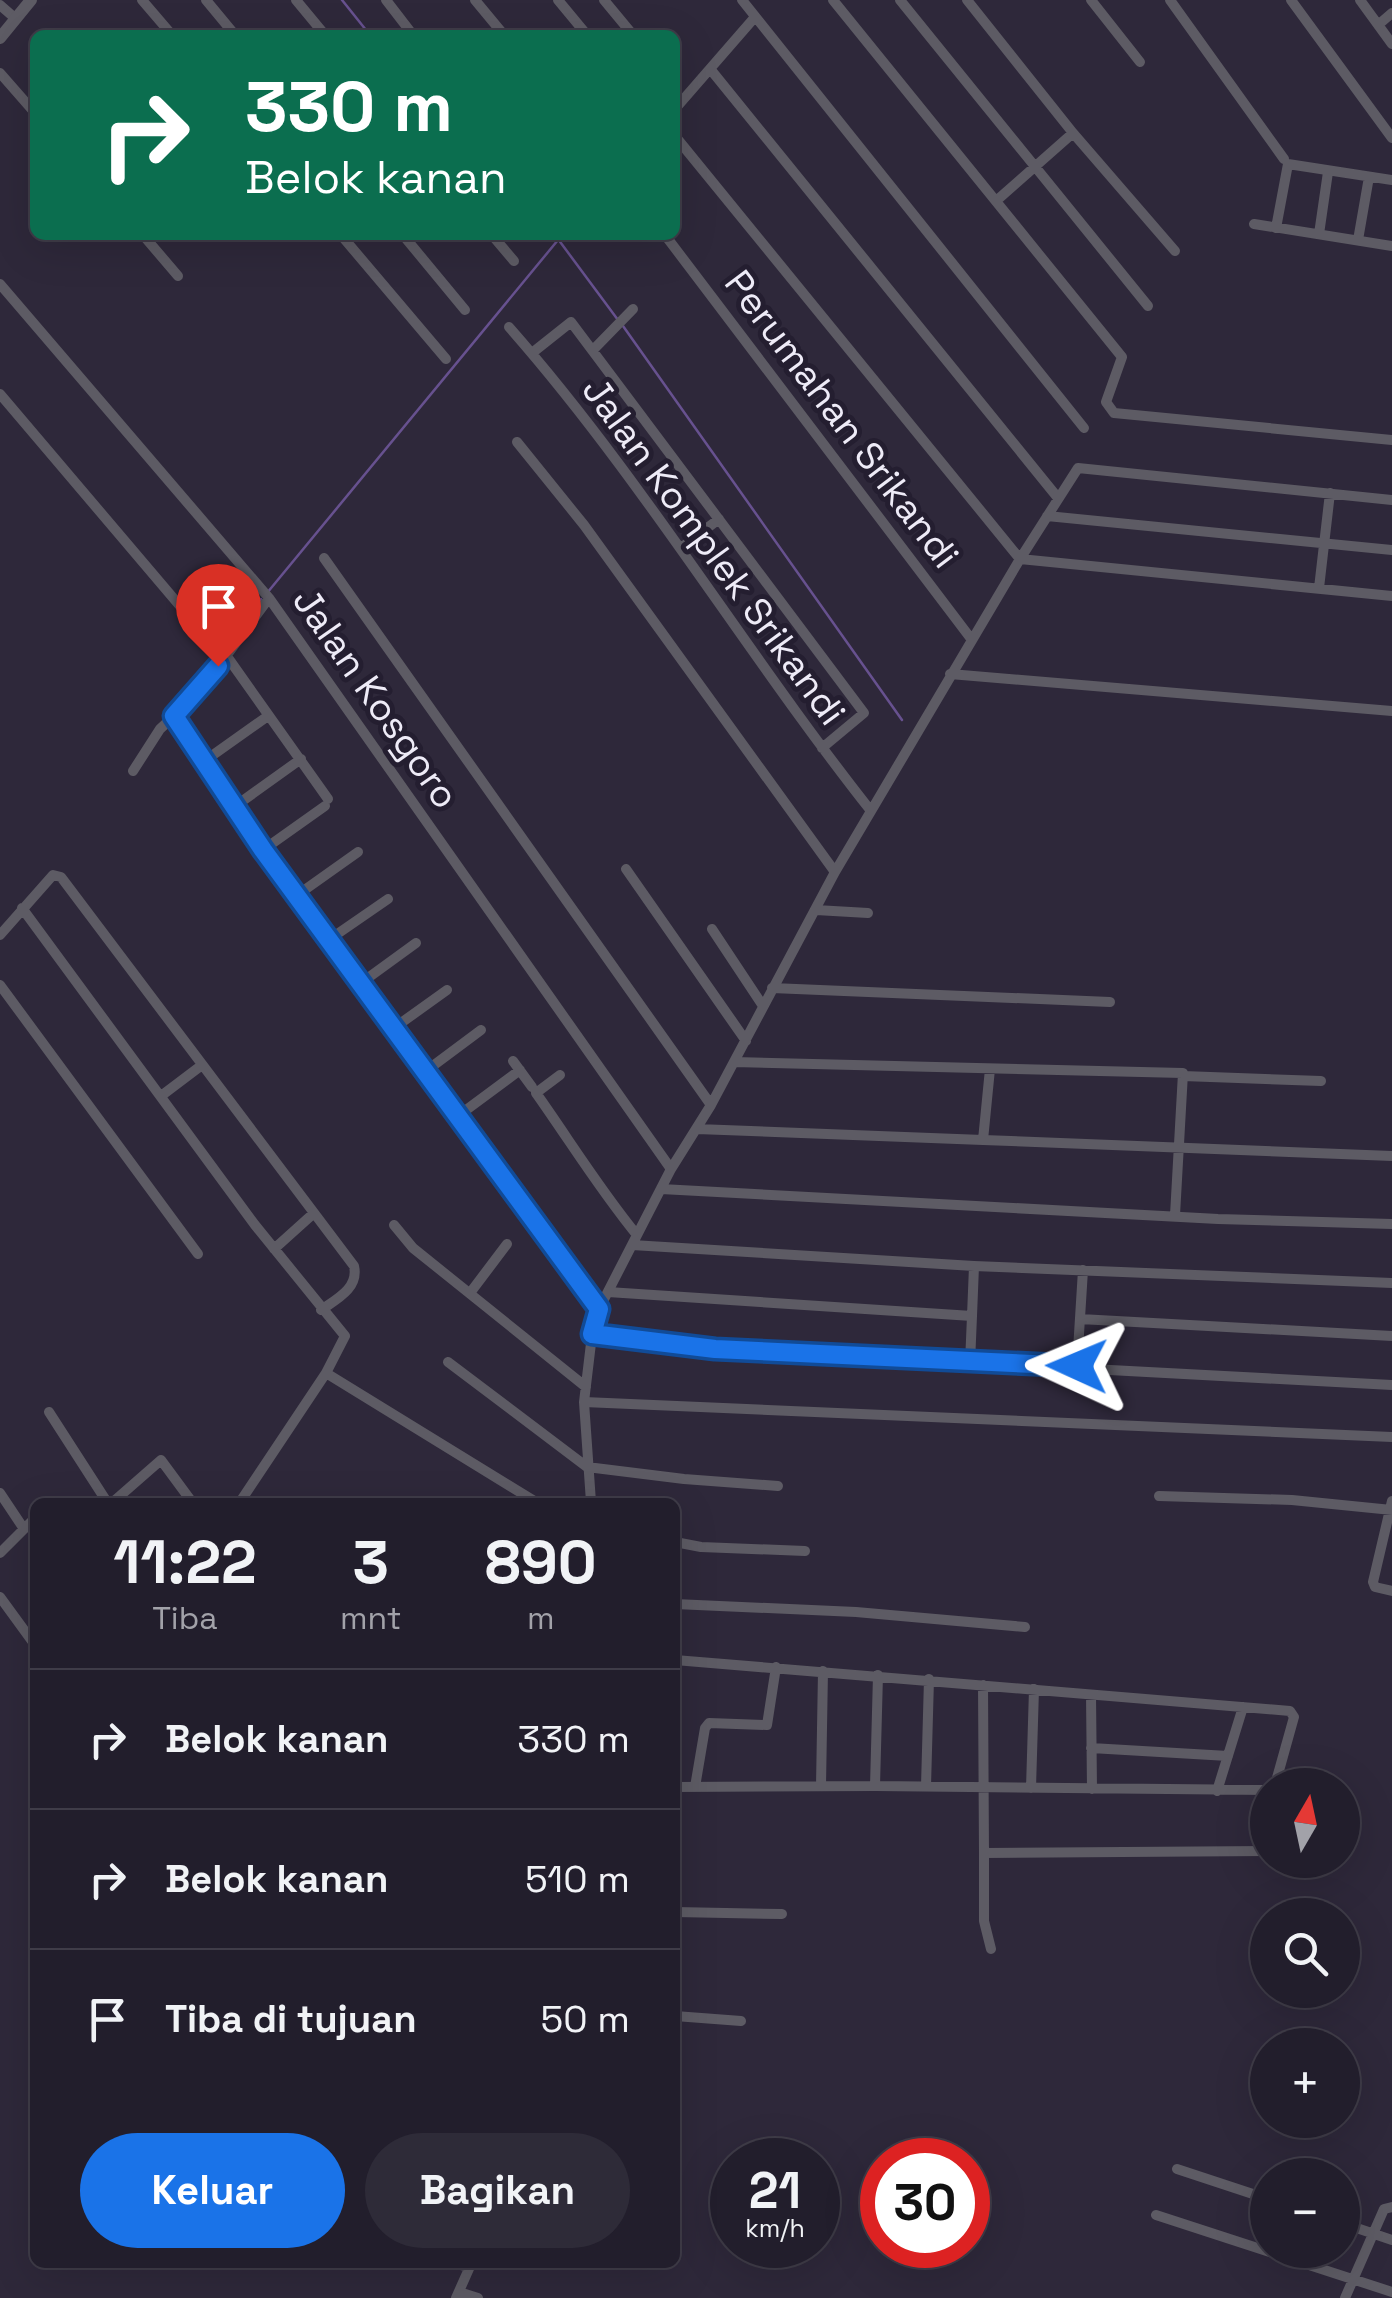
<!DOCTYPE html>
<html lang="id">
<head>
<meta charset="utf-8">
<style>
  :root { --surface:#221e2c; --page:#2e2b38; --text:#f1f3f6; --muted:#a2a2a9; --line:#3f3c48; --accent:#1a73e8 }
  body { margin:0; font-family:"Space Grotesk",sans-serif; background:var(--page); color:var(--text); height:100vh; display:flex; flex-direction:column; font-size:38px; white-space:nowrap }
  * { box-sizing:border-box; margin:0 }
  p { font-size:32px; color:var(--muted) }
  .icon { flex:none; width:55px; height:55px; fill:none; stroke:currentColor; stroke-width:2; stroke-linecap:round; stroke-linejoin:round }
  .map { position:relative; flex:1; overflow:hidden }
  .sheet { position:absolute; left:30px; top:1498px; width:650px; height:770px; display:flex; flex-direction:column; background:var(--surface); border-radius:15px; box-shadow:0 10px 40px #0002,0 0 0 2px var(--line) }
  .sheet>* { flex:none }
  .guide { position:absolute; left:30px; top:30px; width:650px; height:210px; border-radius:15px; box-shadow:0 10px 40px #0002,0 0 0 2px var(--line); background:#0b6e4f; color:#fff; overflow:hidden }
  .needle { width:65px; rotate:9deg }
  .buttons { position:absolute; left:1250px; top:1768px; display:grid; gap:20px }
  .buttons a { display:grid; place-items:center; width:110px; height:110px; border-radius:50%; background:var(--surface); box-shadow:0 10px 40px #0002,0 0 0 2px var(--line); font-size:50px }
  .speed { position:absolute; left:710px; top:2138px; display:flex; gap:20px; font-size:50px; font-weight:700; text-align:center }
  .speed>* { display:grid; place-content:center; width:130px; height:130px; border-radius:50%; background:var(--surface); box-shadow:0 10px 40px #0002,0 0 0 2px var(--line); line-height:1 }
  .speed small { font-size:25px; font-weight:400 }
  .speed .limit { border:15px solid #d22; background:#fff; color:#111 }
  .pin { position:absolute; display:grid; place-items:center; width:85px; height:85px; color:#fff; margin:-102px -42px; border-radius:50% 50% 50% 0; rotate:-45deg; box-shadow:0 0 10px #0007 }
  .pin .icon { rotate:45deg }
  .me { position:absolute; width:110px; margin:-55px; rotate:271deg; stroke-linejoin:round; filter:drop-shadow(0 0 8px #0008) }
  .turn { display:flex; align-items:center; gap:35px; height:210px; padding:0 50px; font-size:45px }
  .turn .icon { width:130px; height:130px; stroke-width:2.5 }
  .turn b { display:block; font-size:70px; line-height:85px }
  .eta { display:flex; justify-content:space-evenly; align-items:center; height:170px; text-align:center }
  .eta b { font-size:60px; font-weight:700; line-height:70px }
  .action { display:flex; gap:20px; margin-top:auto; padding:20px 50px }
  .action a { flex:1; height:115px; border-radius:60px; background:var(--accent); color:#fff; font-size:40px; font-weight:700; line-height:115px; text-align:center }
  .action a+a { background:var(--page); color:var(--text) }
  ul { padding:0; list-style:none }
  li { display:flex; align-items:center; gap:30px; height:140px; padding:0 50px; border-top:2px solid var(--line) }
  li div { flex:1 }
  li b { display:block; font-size:38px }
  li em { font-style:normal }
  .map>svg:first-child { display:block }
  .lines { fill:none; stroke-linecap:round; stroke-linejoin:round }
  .stream { stroke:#67518f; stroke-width:2.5 }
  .minor { stroke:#5d5b64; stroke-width:10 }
  .tertiary { stroke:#5d5b64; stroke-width:12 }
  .route-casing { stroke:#114b97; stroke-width:25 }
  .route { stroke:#1a73e8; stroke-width:18 }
  .labels { text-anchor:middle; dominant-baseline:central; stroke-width:10; stroke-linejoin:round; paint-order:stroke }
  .street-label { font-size:38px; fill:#eeebf7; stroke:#241e30 }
</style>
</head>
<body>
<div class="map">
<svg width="1392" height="2298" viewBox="0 0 1392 2298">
  <rect width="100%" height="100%" fill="#2e283a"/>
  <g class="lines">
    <path class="stream" d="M342,0L370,35
      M555,235L618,320
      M623,326L902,720
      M267,593L558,240
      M222,647L261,599
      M191,689L218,654"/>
    <path class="minor" d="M142,0L172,35
      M206,0L235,35
      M296,0L325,35
      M386,0L413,35
      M475,0L504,35
      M558,0L587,35
      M604,0L633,35
      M742,0L1084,428
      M833,0L1122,357L1106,402L1114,413L1392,440
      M900,0L1148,306
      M967,0L1073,133L1175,251
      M1091,0L1140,62
      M1170,0L1284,159
      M1291,0L1392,138
      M1360,0L1392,44
      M0,5L16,19
      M1378,25L1392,13
      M711,70L1058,498
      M0,73L35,113
      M675,109L755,17
      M675,136L1020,559L1078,468L1392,500
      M996,201L1073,133
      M1254,224L1392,246
      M1276,228L1288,164L1392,180
      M1319,234L1328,172
      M143,235L178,276
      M341,235L446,359
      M403,235L465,310
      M492,235L514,261
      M665,235L972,640
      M1358,240L1369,177
      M0,284L269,598L671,1169
      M509,327C642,478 746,653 871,811
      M593,350L633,309
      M532,353L571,322L864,713L822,748
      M0,394L214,646L226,655L328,799
      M517,442L584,525L835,872
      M1047,516L1392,550
      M681,548L719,519
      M324,558L711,1105
      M1319,588L1330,493
      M269,598L218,667L174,716L263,850L599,1309
      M950,674L1392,711
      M203,762L268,716
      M133,771L160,729L174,716
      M234,807L301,759
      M263,850L325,806
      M626,869L746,1041
      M296,896L358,852
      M22,908L255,1225L345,1336L326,1373L240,1502
      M816,910L868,913
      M712,929L763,1006
      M0,935L53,875L61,877L354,1266C359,1288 337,1299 321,1310
      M330,939L388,899
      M361,983L416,943
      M0,985L198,1254
      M772,988L1110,1002
      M394,1028L447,990
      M513,1061L532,1087
      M734,1062L1183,1073L1175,1215
      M426,1071L481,1030
      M560,1075L536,1093C570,1141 600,1190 637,1235
      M1183,1076L1321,1081
      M161,1096L202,1065
      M458,1116L520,1070
      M697,1129L983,1140L990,1069
      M983,1140L1392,1156
      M661,1189L1218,1219L1392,1224
      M394,1225L413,1248L586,1387
      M632,1245L974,1266L1392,1283
      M274,1249L314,1213
      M608,1292L972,1316L974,1266
      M470,1293L507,1244
      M1080,1319L1392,1336
      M592,1335L715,1349L1392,1385
      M448,1362L587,1467L684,1479L778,1486
      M970,1363L972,1316
      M1077,1366L1083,1270
      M326,1373L536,1502
      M584,1402L1392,1437
      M49,1412L107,1502
      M0,1493L24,1529
      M1159,1496L1292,1500L1392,1510
      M1392,1501L1373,1582L1375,1587L1392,1591
      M113,1502L161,1460L192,1502
      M591,1502L584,1402L592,1335L599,1309L671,1169L711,1105L835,872L1020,559L1392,596
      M675,1542L701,1547L805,1551
      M0,1553L35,1518
      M0,1597L35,1645
      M675,1604L856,1612L1025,1627
      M675,1660L1290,1711L1294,1717L1275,1785
      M983,1685L984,1853L1268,1851
      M1091,1695L1092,1789
      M1091,1748L1228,1756
      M821,1786L823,1671
      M875,1786L878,1675
      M926,1786L929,1679
      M675,1787L875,1786L1268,1790
      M695,1787L705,1728L709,1723L767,1725L776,1667
      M1031,1788L1034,1689
      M1217,1791L1243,1707
      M984,1853V1921L991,1949
      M675,1912L782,1914
      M675,2016L741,2021
      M1177,2169L1268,2199
      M1156,2215L1392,2292
      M1342,2223L1392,2240
      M448,2262L470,2267
      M459,2292L478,2298
      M456,2298L472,2262
      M1345,2298L1384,2209L1392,2207"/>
    <path class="tertiary" d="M0,38L31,0"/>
  </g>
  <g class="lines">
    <defs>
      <path id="route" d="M218,666L174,716L263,850L599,1309L592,1334L715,1349L1077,1366"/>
    </defs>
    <use href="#route" class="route-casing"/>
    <use href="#route" class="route"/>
  </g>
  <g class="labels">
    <g class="street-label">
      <text transform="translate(842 419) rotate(53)">Perumahan Srikandi</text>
      <text transform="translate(714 551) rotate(54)">Jalan Komplek Srikandi</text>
      <text transform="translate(376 698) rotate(55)">Jalan Kosgoro</text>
    </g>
  </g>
</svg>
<div class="buttons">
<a><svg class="needle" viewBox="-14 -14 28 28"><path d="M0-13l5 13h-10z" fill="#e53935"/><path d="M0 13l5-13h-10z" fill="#a2a2a9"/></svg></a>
<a><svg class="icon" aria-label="search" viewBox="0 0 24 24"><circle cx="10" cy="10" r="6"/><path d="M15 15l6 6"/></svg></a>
<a>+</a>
<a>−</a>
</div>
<div class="speed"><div>21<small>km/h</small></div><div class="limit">30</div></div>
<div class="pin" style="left:218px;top:666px;background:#d93025"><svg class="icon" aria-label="arrive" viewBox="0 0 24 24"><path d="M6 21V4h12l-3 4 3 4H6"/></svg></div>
<svg class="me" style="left:1077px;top:1366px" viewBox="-20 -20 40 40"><path d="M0-17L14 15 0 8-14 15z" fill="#1a73e8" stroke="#fff" stroke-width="4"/></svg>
<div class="guide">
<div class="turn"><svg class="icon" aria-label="right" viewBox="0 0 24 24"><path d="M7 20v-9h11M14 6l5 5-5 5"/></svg><div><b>330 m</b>Belok kanan</div></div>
</div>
<section class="sheet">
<div class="eta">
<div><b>11:22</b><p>Tiba</p></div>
<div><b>3</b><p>mnt</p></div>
<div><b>890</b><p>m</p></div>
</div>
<ul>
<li><svg class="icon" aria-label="right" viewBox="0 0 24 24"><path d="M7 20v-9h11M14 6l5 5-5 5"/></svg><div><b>Belok kanan</b></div><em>330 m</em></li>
<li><svg class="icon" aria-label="right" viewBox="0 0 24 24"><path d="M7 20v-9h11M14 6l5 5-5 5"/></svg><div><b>Belok kanan</b></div><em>510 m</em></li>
<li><svg class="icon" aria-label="arrive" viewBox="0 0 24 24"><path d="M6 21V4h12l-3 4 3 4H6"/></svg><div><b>Tiba di tujuan</b></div><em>50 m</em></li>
</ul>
<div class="action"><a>Keluar</a><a>Bagikan</a></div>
</section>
</div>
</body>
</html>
